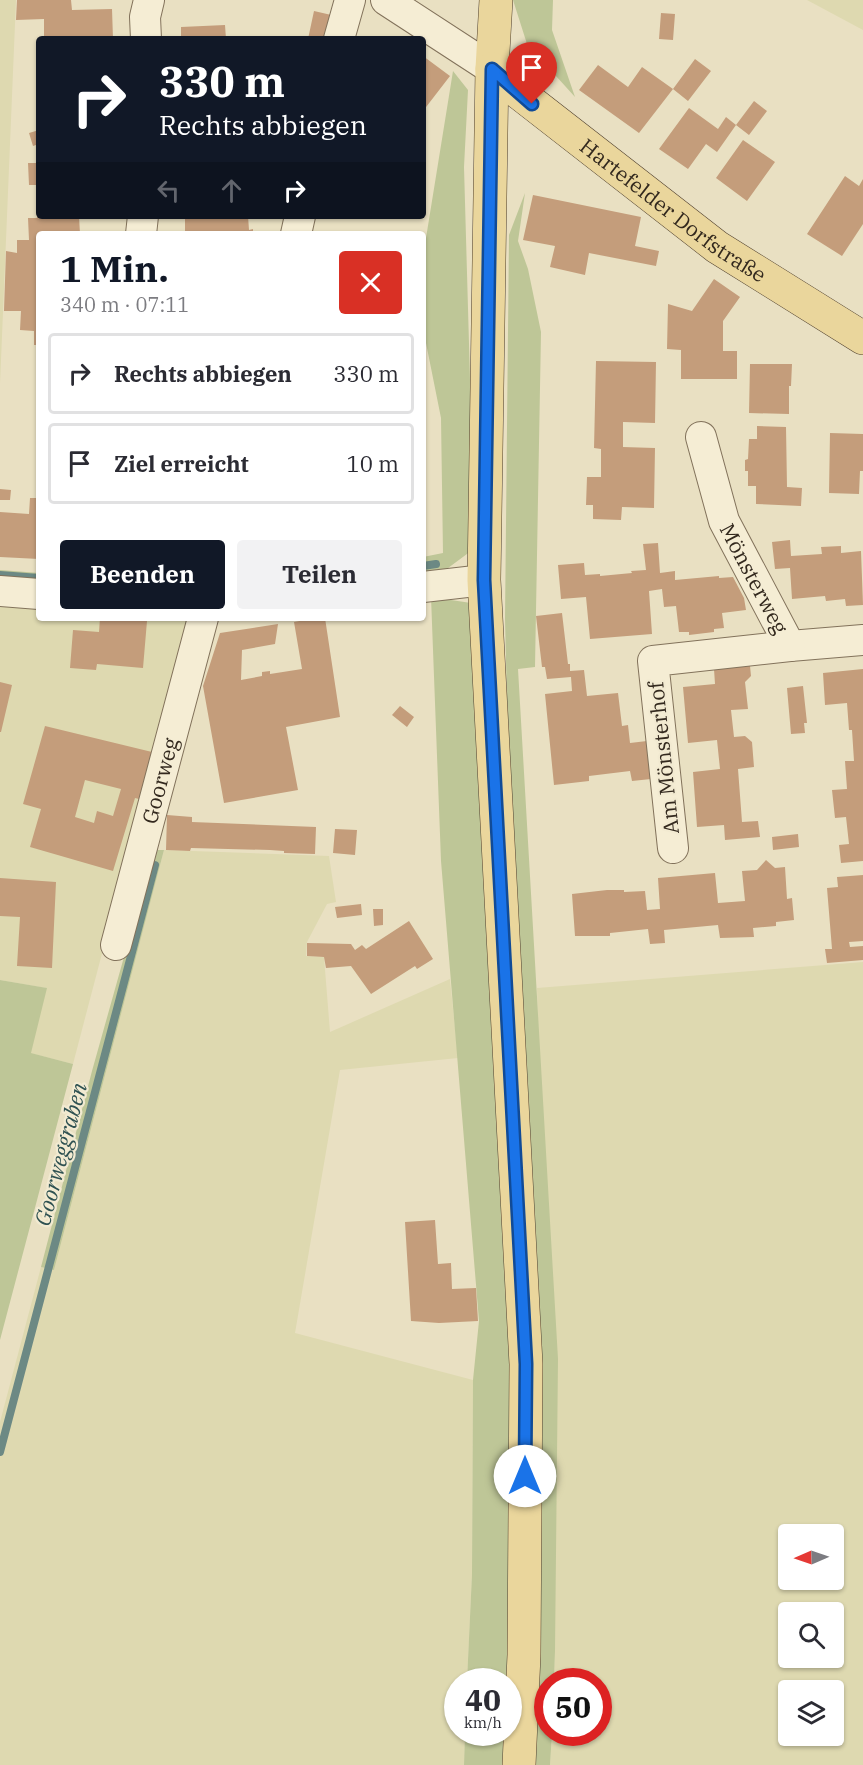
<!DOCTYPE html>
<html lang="de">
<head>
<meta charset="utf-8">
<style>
  :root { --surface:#fff; --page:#f2f2f3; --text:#2b2b33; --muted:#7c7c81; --line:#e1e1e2; --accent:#111827 }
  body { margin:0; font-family:"IBM Plex Serif",serif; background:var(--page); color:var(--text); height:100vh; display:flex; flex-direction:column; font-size:22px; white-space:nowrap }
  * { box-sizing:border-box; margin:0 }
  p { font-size:20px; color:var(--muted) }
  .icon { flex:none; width:33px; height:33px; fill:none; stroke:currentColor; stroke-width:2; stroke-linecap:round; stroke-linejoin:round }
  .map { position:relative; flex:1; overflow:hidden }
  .panel { position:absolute; left:36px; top:231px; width:390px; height:390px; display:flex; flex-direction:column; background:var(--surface); border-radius:6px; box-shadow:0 2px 4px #0004 }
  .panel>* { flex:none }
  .guide { position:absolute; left:36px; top:36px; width:390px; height:183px; border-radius:6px; box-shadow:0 2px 4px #0004; background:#111827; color:#fff; overflow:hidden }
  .needle { width:39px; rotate:268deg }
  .buttons { position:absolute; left:778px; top:1524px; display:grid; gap:12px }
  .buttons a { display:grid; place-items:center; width:66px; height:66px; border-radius:6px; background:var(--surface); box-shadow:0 2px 4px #0004; font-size:30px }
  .speed { position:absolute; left:444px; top:1668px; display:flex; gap:12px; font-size:30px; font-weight:700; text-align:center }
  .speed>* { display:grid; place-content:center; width:78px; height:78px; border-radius:50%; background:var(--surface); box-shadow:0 2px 4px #0004; line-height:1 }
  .speed small { font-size:15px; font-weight:400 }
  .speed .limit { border:9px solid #d22; background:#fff; color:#111 }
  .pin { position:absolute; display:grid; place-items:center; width:51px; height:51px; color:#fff; margin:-62px -26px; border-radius:50% 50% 50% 0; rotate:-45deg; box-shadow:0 0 6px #0007 }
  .pin .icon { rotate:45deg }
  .me { position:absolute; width:66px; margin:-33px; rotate:0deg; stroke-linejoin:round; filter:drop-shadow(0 0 4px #0008) }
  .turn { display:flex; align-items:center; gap:21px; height:126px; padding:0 24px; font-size:27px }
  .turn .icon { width:78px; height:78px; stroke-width:2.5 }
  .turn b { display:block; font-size:42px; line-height:51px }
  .lanes { display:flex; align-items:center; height:57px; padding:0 24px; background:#0003; justify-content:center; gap:30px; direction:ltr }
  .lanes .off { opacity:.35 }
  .round { display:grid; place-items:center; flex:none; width:63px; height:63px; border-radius:6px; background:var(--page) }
  .summary { display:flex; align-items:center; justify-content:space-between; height:102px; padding:0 24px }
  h1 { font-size:36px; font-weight:800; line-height:45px; color:var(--accent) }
  .primary-button { display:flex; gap:12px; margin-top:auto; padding:12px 24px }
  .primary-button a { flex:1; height:69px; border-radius:6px; background:var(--accent); color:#fff; font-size:24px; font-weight:800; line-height:69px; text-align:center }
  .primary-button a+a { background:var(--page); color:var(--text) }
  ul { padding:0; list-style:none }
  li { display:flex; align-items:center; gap:18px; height:81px; margin:0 12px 9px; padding:0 12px; border:3px solid var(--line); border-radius:6px }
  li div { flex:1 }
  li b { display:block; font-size:22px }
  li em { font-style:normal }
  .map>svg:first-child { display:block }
  .farmland { fill:#ded9b0; fill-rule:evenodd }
  .green { fill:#bec697 }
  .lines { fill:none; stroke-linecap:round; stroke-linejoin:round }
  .stream { stroke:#6c8984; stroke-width:8 }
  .building { fill:#c49d7b; fill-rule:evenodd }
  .minor-casing { stroke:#82725b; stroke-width:32 }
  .major-casing { stroke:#50402f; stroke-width:34 }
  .minor { stroke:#f5edd4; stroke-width:30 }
  .major { stroke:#ead69c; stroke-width:33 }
  .route-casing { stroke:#114b97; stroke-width:15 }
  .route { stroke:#1a73e8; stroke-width:10 }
  .labels { text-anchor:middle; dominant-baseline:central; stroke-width:4.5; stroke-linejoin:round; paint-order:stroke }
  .street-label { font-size:21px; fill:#33291e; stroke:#f2ead1 }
  .water-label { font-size:22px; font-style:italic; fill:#2e5151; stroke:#f2ead1 }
</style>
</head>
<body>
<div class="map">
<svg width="863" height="1765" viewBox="0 0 863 1765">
  <rect width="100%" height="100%" fill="#e9e0c2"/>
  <path class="farmland" d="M0,0H16L0,384Z
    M807,0H863V30Z
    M0,604L39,605V618H190L73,1064L30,1053L46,988L0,980Z
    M164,850L329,856L336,902L327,904L307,942L306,956L324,957L330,1032L450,979L458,1058L340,1070L295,1333L473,1380L472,1574L467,1681L458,1682V1732L465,1733L464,1765H0V1422L41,1267L54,1270Z
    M863,962V1765H550L552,1733L598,1732V1682L554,1681L555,1651L537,988ZM789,1534H834V1580H789ZM789,1612H834V1658H789ZM789,1690H834V1736H789Z"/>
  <path class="green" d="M513,0H553L552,30L575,97L527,44Z
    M453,71L468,90L464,167L470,379L471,551L444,571L423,574V557L443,553L441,418L424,333L426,238Z
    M525,193L518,241L528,269L541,332L535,667L518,669L558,1359L555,1651L554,1681L548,1682V1732L552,1733L550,1765H533L505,619L509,235Z
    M0,570L39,573V584L0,580Z
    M431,597L471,603L513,1362L508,1681H467L472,1574L473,1380L479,1321L441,861Z
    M154,850H164L54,1270L41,1267L92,1071Z
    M0,980L47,988L31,1053L73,1064L0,1340Z
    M465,1733H506L504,1765H464Z"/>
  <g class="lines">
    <path class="stream" d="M423,566L436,564
      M0,575L39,578
      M0,1452L155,865"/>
  </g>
  <path class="building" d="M17,0H71L72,10L112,9L113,39H44V19L16,20Z
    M314,11L340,17L335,39H308Z
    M661,13L675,14L673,40L659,39Z
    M225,25L226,39H181V27Z
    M423,56L450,76L423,111Z
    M695,59L711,71L688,101L673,89L639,133L579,90L598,65L628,87L642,67L673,89Z
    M754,101L767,111L749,135L736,125Z
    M689,108L718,129L726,117L736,125L717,152L706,144L688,169L659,149Z
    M39,130V144L33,146L29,133Z
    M743,140L775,162L747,201L716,178Z
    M28,163H39V185H29Z
    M845,176L859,186L863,179V224L842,256L807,234Z
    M533,195L641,217L635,246L659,251L656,266L589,253L585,275L550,267L555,246L523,240Z
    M37,216H79L80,234H39L37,286H39V345H34V331L20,330L21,311H4L6,251L17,253V240H29L28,218H37Z
    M185,216H248L249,230L253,229V234H191V232H185Z
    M714,279L740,297L723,321V351H737V379H681V350L667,349L668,304L692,311Z
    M596,361L656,362L655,423L623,422V447L655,448L654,508L622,507L621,520L593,519V505H586L587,477H601V449L594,448Z
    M750,364H792L791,386H789V414L749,413Z
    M757,426L786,427L787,487L802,488L801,506L756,504V486H748V471H745V460L748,459L749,439H757Z
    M830,433L863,434V471H860L859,494L829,493Z
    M0,489L11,490L10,500H0Z
    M30,498H39V559L0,557V512L29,514Z
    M790,540L791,556L822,554L821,547L841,546V553L861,551L863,605L846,606L845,599L826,601L825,596L792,599L790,568L775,569L772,542Z
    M658,543L660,573L675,571V580L719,576V578L733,577L744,598L746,610L722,613L724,628L714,629V632L689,635V632H679L676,606L664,607L662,589L649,591L652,634L590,639L586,597L561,599L558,565L584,563L585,575L600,574V576L632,573L631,571L646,570L643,544Z
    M562,613L568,664H570V671L584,670L587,696L618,693L622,726L628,725L630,743L647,741L651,779L632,781L630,771L589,776V781L554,785L545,694L572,691L571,677L547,679L545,667H542L536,616Z
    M100,618H131V620L147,621L143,668L97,664L96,670L70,668L73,630L99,632Z
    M316,618H325L340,717L286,727L298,790L224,803L203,686L220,633L278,624L275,644L242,650L241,680L262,676V672L270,671V674L302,669L294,622Z
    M750,666L751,676L745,682L748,709L731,710L734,737L745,736L752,742L754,767L738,769L742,822L758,821L760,837L725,840L724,825L697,827L693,772L720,769L717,740L688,743L683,687L715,684L714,669Z
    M863,669V861L841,863L839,845L849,844L846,817L835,818L832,790L847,789L845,761H854L852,730H849L847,703L825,705L823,673Z
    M0,682L12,685L1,732H0Z
    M803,686L807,723H804L805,733L791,734L787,688Z
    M400,706L414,717L407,727L392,715Z
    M45,726L152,752L139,799L135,798L113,871L30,847L41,809L23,804ZM85,780L121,789L113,816L97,811L94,823L75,817Z
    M167,815L192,817V822L316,827L315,854L284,853V851L270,850L191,848L190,851L166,850Z
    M335,829L357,830L355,855L333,853Z
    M798,834L799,847L773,850L772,837Z
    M766,860L775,868L785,867L787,899L792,898L794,920L776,922V926L753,928L754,937L720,938L718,925L664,930L665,943L650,944L648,929L610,933V936H575L572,894L607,890H624V892L645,891L647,910L660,909L658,878L715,873L718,903L745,901L742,871L757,870Z
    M863,875V941L849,942L850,947L863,946V960L827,963L825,949H832L827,888L838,887L837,877Z
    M0,878L56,882L52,968L17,966L20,917L0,916Z
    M361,904L362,915L337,918L335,907Z
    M373,909H383V925L374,926Z
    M409,921L433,959L417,969L415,966L371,994L351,966L326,968L324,957L307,956V943L351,944L355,950L362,945L366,949Z
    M435,1220L438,1264L451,1263L452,1289L476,1288L478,1321L439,1323L411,1321L405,1222Z"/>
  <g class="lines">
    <defs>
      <g id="minor">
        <path d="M386,0L492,69"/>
        <path d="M146,39L145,17L149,0"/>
        <path d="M339,39L350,0"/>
        <path d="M141,234L143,216"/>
        <path d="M296,234L300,216"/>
        <path id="s1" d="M701,437L724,521L790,646L863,640"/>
        <path d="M423,587L484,580"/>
        <path d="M0,591L39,594"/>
        <path d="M673,848L653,661L790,646"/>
        <path id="s2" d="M116,945L203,618"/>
      </g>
      <g id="major">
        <path d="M496,0L492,69L484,580L526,1364L524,1655L519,1765"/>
        <path id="s3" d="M492,69L514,89L717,247L863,338"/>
      </g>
    </defs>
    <use href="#minor" class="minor-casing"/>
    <use href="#major" class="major-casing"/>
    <use href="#minor" class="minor"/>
    <use href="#major" class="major"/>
  </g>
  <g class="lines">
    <defs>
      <path id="route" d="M525,1476L526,1364L484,580L492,69L532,104"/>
    </defs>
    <use href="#route" class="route-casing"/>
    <use href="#route" class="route"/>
  </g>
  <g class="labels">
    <g class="street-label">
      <text stroke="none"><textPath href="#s3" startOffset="230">Hartefelder Dorfstraße</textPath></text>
      <text stroke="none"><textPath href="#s1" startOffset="152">Mönsterweg</textPath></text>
      <text transform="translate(663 758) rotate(-96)">Am Mönsterhof</text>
      <text stroke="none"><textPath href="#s2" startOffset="170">Goorweg</textPath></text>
    </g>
    <g class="water-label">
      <text transform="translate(60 1154) rotate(-75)">Goorweggraben</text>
    </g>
  </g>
</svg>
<div class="buttons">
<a><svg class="needle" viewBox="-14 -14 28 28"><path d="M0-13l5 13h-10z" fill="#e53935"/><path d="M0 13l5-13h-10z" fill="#7c7c81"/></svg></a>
<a><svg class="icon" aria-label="search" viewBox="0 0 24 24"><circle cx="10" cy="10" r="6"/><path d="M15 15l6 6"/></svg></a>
<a><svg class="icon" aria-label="layers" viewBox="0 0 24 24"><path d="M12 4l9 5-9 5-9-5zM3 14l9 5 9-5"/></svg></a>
</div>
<div class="speed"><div>40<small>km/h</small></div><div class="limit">50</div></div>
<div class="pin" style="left:532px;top:104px;background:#d93025"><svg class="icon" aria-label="arrive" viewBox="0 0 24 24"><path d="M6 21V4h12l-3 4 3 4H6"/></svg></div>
<svg class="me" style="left:525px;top:1476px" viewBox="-20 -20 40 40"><circle r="19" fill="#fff"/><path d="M0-13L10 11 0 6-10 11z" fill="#1a73e8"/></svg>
<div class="guide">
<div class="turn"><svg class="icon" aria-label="right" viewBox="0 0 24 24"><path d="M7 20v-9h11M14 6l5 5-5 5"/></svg><div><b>330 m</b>Rechts abbiegen</div></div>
<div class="lanes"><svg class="icon off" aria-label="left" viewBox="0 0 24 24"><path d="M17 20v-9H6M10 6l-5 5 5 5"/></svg><svg class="icon off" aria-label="ahead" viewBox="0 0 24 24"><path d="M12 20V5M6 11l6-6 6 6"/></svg><svg class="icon" aria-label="right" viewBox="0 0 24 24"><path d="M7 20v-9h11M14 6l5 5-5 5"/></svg></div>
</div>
<section class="panel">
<div class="summary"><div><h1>1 Min.</h1><p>340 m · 07:11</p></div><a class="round" style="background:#d93025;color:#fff"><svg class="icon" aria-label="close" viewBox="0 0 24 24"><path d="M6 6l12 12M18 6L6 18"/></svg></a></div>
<ul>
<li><svg class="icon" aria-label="right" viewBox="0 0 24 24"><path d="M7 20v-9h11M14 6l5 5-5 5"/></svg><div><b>Rechts abbiegen</b></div><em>330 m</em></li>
<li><svg class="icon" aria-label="arrive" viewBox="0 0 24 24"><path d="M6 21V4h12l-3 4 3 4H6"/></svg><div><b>Ziel erreicht</b></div><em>10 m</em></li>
</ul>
<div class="primary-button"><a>Beenden</a><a>Teilen</a></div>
</section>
</div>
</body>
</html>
